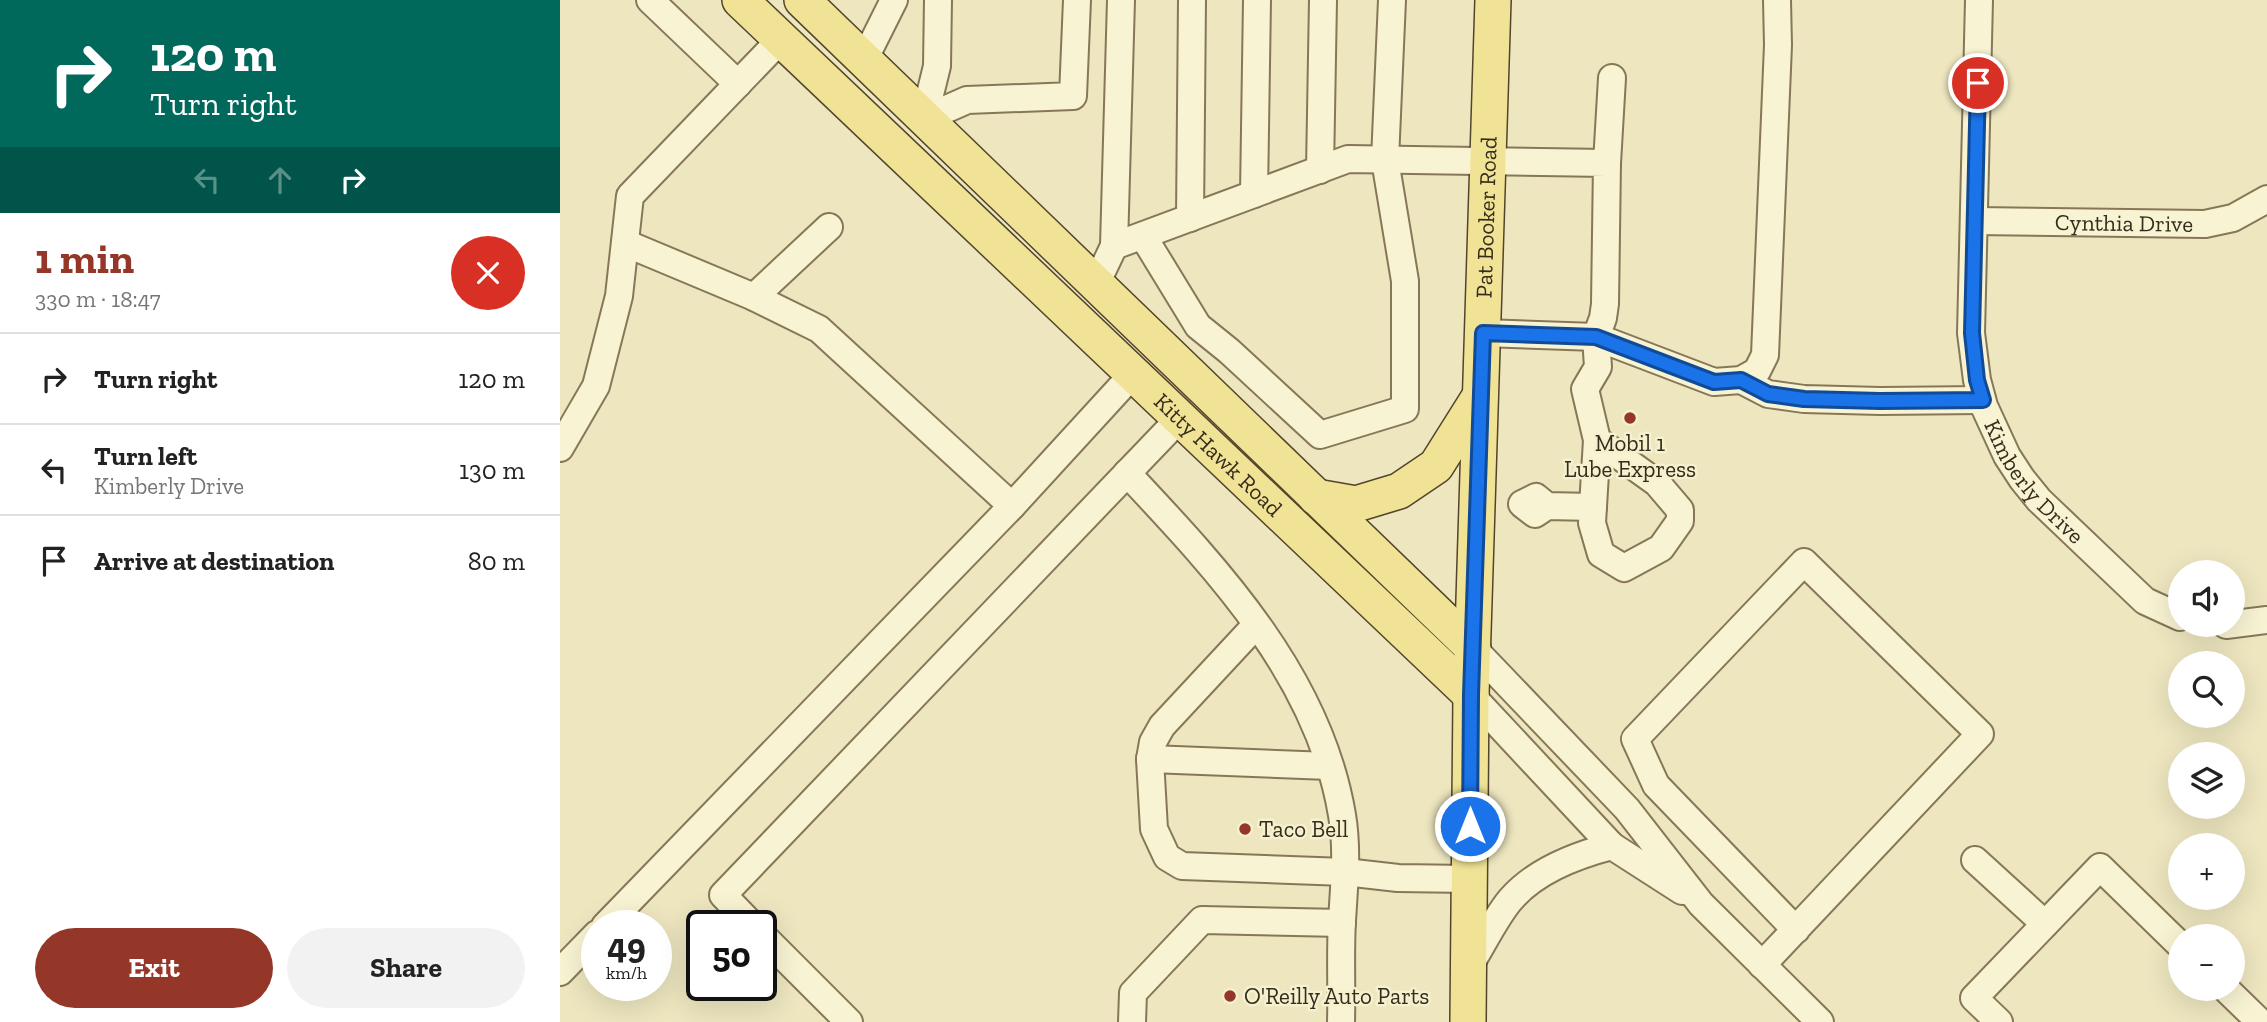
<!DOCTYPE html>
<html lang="en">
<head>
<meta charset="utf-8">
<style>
  :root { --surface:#fff; --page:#f2f2f2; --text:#222; --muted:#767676; --line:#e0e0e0; --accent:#943728 }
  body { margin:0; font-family:"Zilla Slab",serif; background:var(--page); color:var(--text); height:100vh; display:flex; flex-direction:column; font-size:26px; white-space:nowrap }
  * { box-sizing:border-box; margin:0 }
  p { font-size:23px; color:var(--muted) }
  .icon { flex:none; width:38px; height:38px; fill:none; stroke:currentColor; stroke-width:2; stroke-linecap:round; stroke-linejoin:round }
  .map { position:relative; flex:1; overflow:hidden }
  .panel { display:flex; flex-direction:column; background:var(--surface); width:560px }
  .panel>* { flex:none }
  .hud { background:#00695c; color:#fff; overflow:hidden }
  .buttons { position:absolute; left:1608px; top:560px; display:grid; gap:14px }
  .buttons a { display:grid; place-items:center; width:77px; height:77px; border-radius:50%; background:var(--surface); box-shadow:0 7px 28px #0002; font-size:35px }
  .speed { position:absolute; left:21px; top:910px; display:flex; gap:14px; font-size:35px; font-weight:700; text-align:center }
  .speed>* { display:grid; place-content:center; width:91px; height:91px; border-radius:50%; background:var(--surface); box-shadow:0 7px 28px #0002; line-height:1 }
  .speed small { font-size:18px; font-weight:400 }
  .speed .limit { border:4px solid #111; border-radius:10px; background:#fff; color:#111 }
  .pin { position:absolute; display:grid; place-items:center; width:60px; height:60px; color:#fff; margin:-30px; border:4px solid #fff; border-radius:50%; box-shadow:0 2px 7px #0007 }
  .me { position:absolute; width:77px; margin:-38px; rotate:0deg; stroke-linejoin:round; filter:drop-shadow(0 0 5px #0008) }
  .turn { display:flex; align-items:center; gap:24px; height:147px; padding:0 35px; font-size:32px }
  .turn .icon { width:91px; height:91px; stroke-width:2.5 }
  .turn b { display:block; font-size:49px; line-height:60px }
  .lanes { display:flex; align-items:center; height:66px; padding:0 35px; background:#0003; justify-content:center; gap:35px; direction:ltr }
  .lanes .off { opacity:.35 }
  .round { display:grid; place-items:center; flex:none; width:74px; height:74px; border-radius:37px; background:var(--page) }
  .summary { display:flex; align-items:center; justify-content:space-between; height:119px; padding:0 35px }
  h1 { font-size:42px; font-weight:700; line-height:52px; color:var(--accent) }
  .primary-button { display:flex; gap:14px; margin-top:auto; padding:14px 35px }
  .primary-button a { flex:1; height:80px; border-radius:42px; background:var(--accent); color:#fff; font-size:28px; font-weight:700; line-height:80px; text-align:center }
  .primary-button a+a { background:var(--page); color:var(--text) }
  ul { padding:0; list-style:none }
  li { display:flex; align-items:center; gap:21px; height:91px; padding:0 35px; border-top:2px solid var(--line) }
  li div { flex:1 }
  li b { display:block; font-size:26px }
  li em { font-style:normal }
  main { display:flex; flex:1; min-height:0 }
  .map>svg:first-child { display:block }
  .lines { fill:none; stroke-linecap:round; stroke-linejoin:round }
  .minor-casing { stroke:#867758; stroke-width:30 }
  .major-casing { stroke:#53442c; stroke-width:38 }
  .minor { stroke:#f8f3d2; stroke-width:26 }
  .major { stroke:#f1e396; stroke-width:35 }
  .route-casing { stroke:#114b97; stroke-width:18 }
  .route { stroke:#1a73e8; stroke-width:12 }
  .poi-dot { fill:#943728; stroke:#f5f0ce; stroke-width:2.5 }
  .labels { text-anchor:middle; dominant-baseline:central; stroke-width:5; stroke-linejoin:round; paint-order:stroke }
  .street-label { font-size:23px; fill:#352c1c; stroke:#f5f0ce }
  .poi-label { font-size:23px; fill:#352c1c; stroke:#f5f0ce; text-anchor:start }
</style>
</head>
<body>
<main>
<section class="panel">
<div class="hud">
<div class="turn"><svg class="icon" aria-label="right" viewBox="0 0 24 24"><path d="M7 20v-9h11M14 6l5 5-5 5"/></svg><div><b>120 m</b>Turn right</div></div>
<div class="lanes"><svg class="icon off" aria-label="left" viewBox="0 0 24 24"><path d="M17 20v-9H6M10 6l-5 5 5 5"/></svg><svg class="icon off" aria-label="ahead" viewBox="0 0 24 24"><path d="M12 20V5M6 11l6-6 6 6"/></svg><svg class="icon" aria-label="right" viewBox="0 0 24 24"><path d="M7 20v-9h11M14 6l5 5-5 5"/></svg></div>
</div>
<div class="summary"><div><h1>1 min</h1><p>330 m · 18:47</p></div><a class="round" style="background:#d93025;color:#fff"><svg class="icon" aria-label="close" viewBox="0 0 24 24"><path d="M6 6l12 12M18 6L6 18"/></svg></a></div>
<ul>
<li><svg class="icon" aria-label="right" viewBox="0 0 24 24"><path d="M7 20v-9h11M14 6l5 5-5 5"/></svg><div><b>Turn right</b></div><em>120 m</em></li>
<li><svg class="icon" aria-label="left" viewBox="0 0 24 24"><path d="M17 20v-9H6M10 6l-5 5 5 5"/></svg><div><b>Turn left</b><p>Kimberly Drive</p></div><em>130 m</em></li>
<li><svg class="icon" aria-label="arrive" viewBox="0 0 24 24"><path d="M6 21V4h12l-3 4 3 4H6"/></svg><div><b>Arrive at destination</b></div><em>80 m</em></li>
</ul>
<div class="primary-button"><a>Exit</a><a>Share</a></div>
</section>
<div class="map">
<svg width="1707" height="1022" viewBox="0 0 1707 1022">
  <rect width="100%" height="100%" fill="#ede6bf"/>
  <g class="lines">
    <defs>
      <g id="minor">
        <path d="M90,0L178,84"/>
        <path id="s1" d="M1419,0L1411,333L1417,380L1424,406L1447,456L1462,479L1479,500L1585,601L1620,617"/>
        <path d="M304,60L334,0"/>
        <path d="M364,119L407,100L513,96L517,0"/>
        <path d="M364,119L377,66L378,0"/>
        <path d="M1047,163L1052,78"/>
        <path d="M760,170L763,0"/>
        <path d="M694,194L697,0"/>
        <path d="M630,218L632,0"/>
        <path id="s2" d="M1415,221L1645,224L1673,218L1707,199"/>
        <path d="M583,236L638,326L669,351L760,435L845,409V281L825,160L832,0"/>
        <path d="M554,246L561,0"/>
        <path d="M536,284L554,246L788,159L1047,163L1045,304L1043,318L1036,337L923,333"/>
        <path d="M194,297L269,227"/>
        <path d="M1181,380L1208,394L1244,399L1320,401L1422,400"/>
        <path d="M1037,440L1097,483L1120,510V521L1101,548L1064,568L1041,554L1032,523L1037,440L1025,389L1038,367L1036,337L1154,382L1181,380L1197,371L1205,355L1218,45L1217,0"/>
        <path d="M0,448L36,386L59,296L70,196L221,39"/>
        <path d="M567,473C659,571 759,677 782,815C788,850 784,886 782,921C780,954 782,988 781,1022"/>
        <path d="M452,506L573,374"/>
        <path d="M987,506L975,514L962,504L976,497L987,506L1033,507"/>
        <path d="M696,625L602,726L593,742L590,759L594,829L607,857L622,866L785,872L838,878L909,879"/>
        <path d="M1666,625L1707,620"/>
        <path d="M913,648L1067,809L1141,904L1260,1022"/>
        <path d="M911,695L1052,846L1122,891"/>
        <path d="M590,759L769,766"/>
        <path d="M1415,860L1485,924"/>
        <path d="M45,926L452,506L259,329L194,297L65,243"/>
        <path d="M193,926L163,895L620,418"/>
        <path d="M201,934L289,1022"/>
        <path d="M1202,965L1420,734L1244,562L1075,739L1096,785L1236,930"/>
        <path d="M908,968C921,948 937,914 952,898C976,871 1017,855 1052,846"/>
        <path d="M0,972L37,934"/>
        <path d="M1666,989L1700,1022"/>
        <path d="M572,1022L573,993L642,920L782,923"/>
        <path d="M1439,1022L1414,998L1540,867L1620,945"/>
      </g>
      <g id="major">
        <path id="s3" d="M180,0L911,695"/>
        <path d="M242,0L913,648"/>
        <path d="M756,497L796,504L839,491L876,466L920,396"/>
        <path id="s4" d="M908,1022L911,695L933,0"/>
      </g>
    </defs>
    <use href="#minor" class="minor-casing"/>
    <use href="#major" class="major-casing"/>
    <use href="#minor" class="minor"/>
    <use href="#major" class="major"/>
  </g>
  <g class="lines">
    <defs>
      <path id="route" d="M910,826L911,695L923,333L1036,337L1154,382L1181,380L1208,394L1244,399L1320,401L1423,400L1417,380L1412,333L1418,83"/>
    </defs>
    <use href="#route" class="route-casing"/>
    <use href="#route" class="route"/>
  </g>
  <g class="poi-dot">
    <circle cx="1070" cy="418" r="7"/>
    <circle cx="685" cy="829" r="7"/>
    <circle cx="670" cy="996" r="7"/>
  </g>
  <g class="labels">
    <g class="street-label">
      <text stroke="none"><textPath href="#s4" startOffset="805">Pat Booker Road</textPath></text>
      <text stroke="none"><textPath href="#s2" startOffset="149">Cynthia Drive</textPath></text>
      <text stroke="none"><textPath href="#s3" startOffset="660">Kitty Hawk Road</textPath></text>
      <text stroke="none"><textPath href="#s1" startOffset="499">Kimberly Drive</textPath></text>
    </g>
    <g class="poi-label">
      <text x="1070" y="443" text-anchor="middle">Mobil 1<tspan x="1070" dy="26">Lube Express</tspan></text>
      <text x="699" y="829">Taco Bell</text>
      <text x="684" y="996">O'Reilly Auto Parts</text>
    </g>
  </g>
</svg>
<div class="buttons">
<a><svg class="icon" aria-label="sound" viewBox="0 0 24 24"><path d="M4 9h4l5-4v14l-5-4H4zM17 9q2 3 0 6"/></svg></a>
<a><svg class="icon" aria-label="search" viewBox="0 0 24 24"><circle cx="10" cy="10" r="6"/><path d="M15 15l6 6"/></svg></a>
<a><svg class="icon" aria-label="layers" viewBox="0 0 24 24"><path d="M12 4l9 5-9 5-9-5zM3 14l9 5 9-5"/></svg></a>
<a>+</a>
<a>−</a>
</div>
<div class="speed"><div>49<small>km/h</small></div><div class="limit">50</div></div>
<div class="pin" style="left:1418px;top:83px;background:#d93025"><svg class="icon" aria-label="arrive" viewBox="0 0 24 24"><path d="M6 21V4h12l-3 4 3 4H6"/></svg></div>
<svg class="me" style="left:910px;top:826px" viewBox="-20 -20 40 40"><circle r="17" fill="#1a73e8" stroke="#fff" stroke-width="3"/><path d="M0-11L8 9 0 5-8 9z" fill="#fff"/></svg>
</div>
</main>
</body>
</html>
